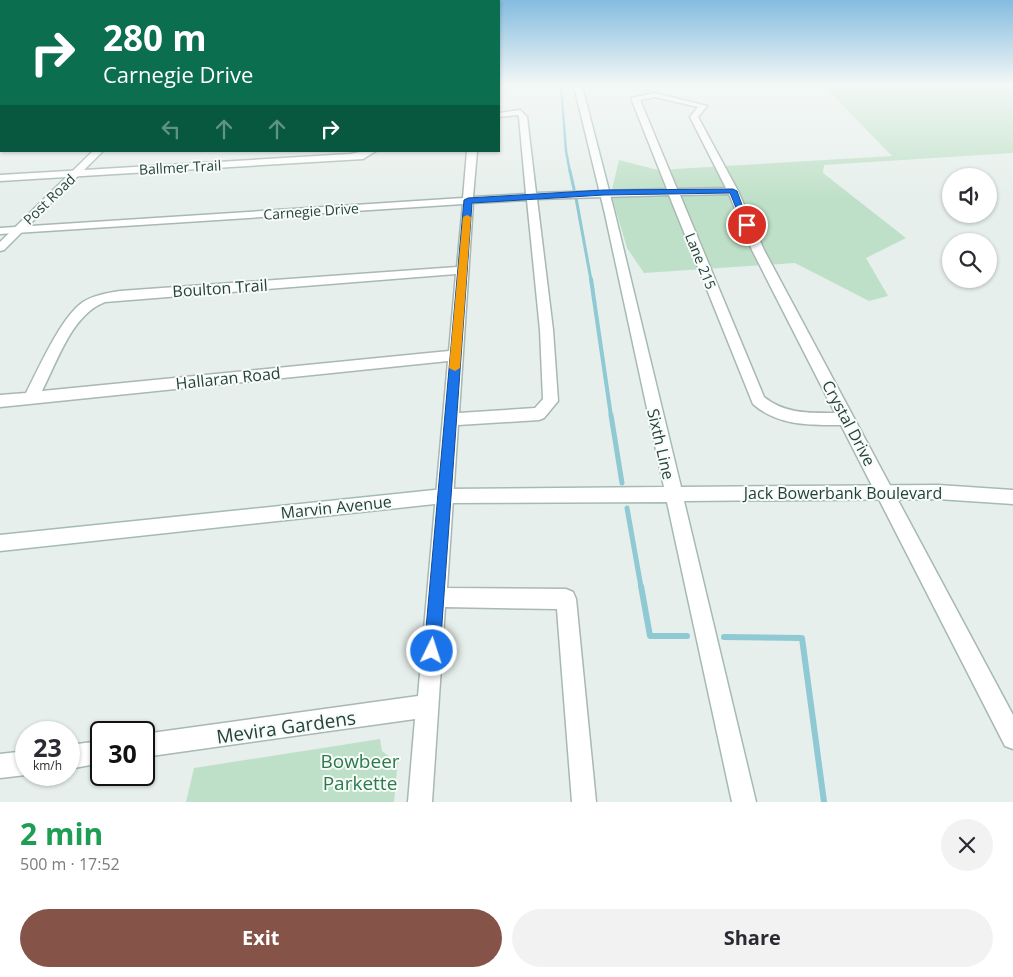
<!DOCTYPE html>
<html lang="en">
<head>
<meta charset="utf-8">
<style>
  :root { --surface:#fff; --page:#f2f2f3; --text:#2b2b33; --muted:#7c7c81; --accent:#855347 }
  body { margin:0; font-family:"Open Sans",sans-serif; background:var(--page); color:var(--text); height:100vh; display:flex; flex-direction:column; font-size:19px; white-space:nowrap }
  * { box-sizing:border-box; margin:0 }
  p { font-size:16px; color:var(--muted) }
  .icon { flex:none; width:28px; height:28px; fill:none; stroke:currentColor; stroke-width:2; stroke-linecap:round; stroke-linejoin:round }
  .map { position:relative; height:802px; overflow:hidden }
  .details { display:flex; flex-direction:column; background:var(--surface); flex:1 }
  .details>* { flex:none }
  .top-card { position:absolute; left:0px; top:0px; width:500px; height:152px; box-shadow:0 1px 4px #0004; background:#0b6e4f; color:#fff; overflow:hidden }
  .tools { position:absolute; left:942px; top:168px; display:grid; gap:10px }
  .tools a { display:grid; place-items:center; width:55px; height:55px; border-radius:50%; background:var(--surface); box-shadow:0 1px 4px #0004; font-size:25px }
  .speed { position:absolute; left:15px; top:721px; display:flex; gap:10px; font-size:25px; font-weight:700; text-align:center }
  .speed>* { display:grid; place-content:center; width:65px; height:65px; border-radius:50%; background:var(--surface); box-shadow:0 1px 4px #0004; line-height:1 }
  .speed small { font-size:12px; font-weight:400 }
  .speed .limit { border:2px solid #111; border-radius:8px; background:#fff; color:#111 }
  .pin { position:absolute; display:grid; place-items:center; width:42px; height:42px; color:#fff; margin:-21px; border:2px solid #fff; border-radius:50%; box-shadow:0 1px 5px #0007 }
  .me { position:absolute; width:55px; margin:-28px; rotate:4deg; stroke-linejoin:round; filter:drop-shadow(0 0 4px #0008) }
  .turn { display:flex; align-items:center; gap:18px; height:105px; padding:0 20px; font-size:22px }
  .turn .icon { width:65px; height:65px; stroke-width:2.5 }
  .turn b { display:block; font-size:35px; line-height:42px }
  .lanes { display:flex; align-items:center; height:48px; padding:0 20px; background:#0003; justify-content:center; gap:25px; direction:ltr }
  .lanes .off { opacity:.35 }
  .round { display:grid; place-items:center; flex:none; width:52px; height:52px; border-radius:26px; background:var(--page) }
  .summary { display:flex; align-items:center; justify-content:space-between; height:85px; padding:0 20px }
  h1 { font-size:30px; font-weight:700; line-height:38px; color:#1e9e55 }
  .button { display:flex; gap:10px; margin-top:auto; padding:10px 20px }
  .button a { flex:1; height:58px; border-radius:30px; background:var(--accent); color:#fff; font-size:20px; font-weight:700; line-height:58px; text-align:center }
  .button a+a { background:var(--page); color:var(--text) }
  .map>svg:first-child { display:block }
  .green { fill:#bfe0c8 }
  .lines { fill:none; stroke-linecap:round; stroke-linejoin:round }
  .stream-far4 { stroke:#8ec9d4; stroke-width:2.5 }
  .stream-far3 { stroke:#8ec9d4; stroke-width:3 }
  .stream-far2 { stroke:#8ec9d4; stroke-width:4 }
  .stream-far1 { stroke:#8ec9d4; stroke-width:5 }
  .stream { stroke:#8ec9d4; stroke-width:6 }
  .street-casing { stroke:#a8b8b2; stroke-width:3 }
  .secondary-casing { stroke:#a4bbb3; stroke-width:3 }
  .street { fill:#fff; fill-rule:evenodd }
  .secondary { fill:#fff; fill-rule:evenodd }
  .route { fill:#1a73e8; stroke:#114b97 }
  .slow { fill:#f59e0b }
  .labels { text-anchor:middle; dominant-baseline:central; stroke-width:4; stroke-linejoin:round; paint-order:stroke }
  .far-street-label { font-size:14px; fill:#24423a; stroke:#f7fbf9 }
  .street-label { font-size:16px; fill:#24423a; stroke:#f7fbf9 }
  .near-street-label { font-size:19px; fill:#24423a; stroke:#f7fbf9 }
  .near-park-label { font-size:19px; fill:#2d7a4b; stroke:#f7fbf9 }
</style>
</head>
<body>
<div class="map">
<svg width="1013" height="802" viewBox="0 0 1013 802">
  <rect width="100%" height="100%" fill="#e6efeb"/>
  <path class="green" d="M824,86H1013V153L824,165L823,173L906,238L866,258L888,296L869,301L795,263L644,273L627,248L611,194L619,160L658,170L892,156Z
    M380,739L382,751L391,758L398,759L394,802H186L194,768Z"/>
  <g class="lines">
    <path class="stream-far4" d="M561,86L566,151L570,172
      M822,86L825,88L1013,86"/>
    <path class="stream-far3" d="M570,171L574,189
      M576,198L591,280"/>
    <path class="stream-far2" d="M591,279L611,416"/>
    <path class="stream-far1" d="M611,415L622,483
      M627,508L641,587"/>
    <path class="stream" d="M641,586L650,636H687
      M724,637L802,638L824,802"/>
    <defs>
      <path id="street" d="M499,86H509L499,90Z
        M655,93L707,106L698,117L738,191L764,250L1013,715V749L1005,746L841,425C809,425 778,426 753,404L669,195L537,199L553,330L558,401L544,418L539,420L458,425L447,588L566,589L573,592L576,599L596,802H572L557,609L445,607L432,802H408L415,719L144,757V734L418,696L448,361L0,407V395L26,393C39,368 61,317 83,302C94,295 108,293 120,291L457,267L463,204L0,234V228L463,198L467,151H477L473,197L526,194L519,117L518,115L499,117V113L520,110L527,117L536,193L667,189L631,98ZM655,97L698,107L690,117L726,188L677,189L640,100ZM729,194L752,250L835,413C809,413 785,414 764,397L680,195ZM527,200L540,330L543,399L535,408L459,413L473,203ZM456,274L449,351L42,391C57,362 72,314 105,302Z
        M365,151H376L363,159L0,181V175L350,154Z
        M101,741V763L69,769V745Z
        M26,751V775L0,778V754Z"/>
      <path id="secondary" d="M574,86H582L615,214L681,487L938,485L1013,490V504L938,499L684,501L756,802H732L667,502L444,503L0,551V535L444,489L664,487L605,214Z
        M0,130H1V136H0Z
        M93,151H103L4,250L0,251V242Z"/>
    </defs>
    <use href="#street" class="street-casing"/>
    <use href="#secondary" class="secondary-casing"/>
    <use href="#street" class="street"/>
    <use href="#secondary" class="secondary"/>
  </g>
  <linearGradient id="sky" x2="0" y2="1"><stop stop-color="#84bce0"/><stop offset="0.43" stop-color="#f4f8f6"/><stop offset="1" stop-color="#f4f8f6" stop-opacity="0"/></linearGradient>
  <rect width="1013" height="198" fill="url(#sky)"/>
  <path class="route" d="M733,189L737,191L750,227L743,225L730,193L604,195L472,203L440,651L438,657L432,659L427,657L424,651L464,200L468,198L604,190Z"/>
  <path class="slow" d="M467,215L471,217L460,368L455,371L449,368L463,217Z"/>
  <g class="labels">
    <g class="far-street-label">
      <text transform="translate(180 167) rotate(-3)">Ballmer Trail</text>
      <text transform="translate(49 199) rotate(-44)">Post Road</text>
      <text transform="translate(311 211) rotate(-4)">Carnegie Drive</text>
      <text transform="translate(701 261) rotate(68)">Lane 215</text>
    </g>
    <g class="street-label">
      <text transform="translate(220 288) rotate(-4)">Boulton Trail</text>
      <text transform="translate(228 378) rotate(-6)">Hallaran Road</text>
      <text transform="translate(849 423) rotate(62)">Crystal Drive</text>
      <text transform="translate(661 444) rotate(77)">Sixth Line</text>
      <text x="843" y="493">Jack Bowerbank Boulevard</text>
      <text transform="translate(336 507) rotate(-6)">Marvin Avenue</text>
    </g>
    <g class="near-street-label">
      <text transform="translate(286 727) rotate(-8)">Mevira Gardens</text>
    </g>
    <g class="near-park-label">
      <text x="360" y="761">Bowbeer<tspan x="360" dy="22">Parkette</tspan></text>
    </g>
  </g>
</svg>
<div class="tools">
<a><svg class="icon" aria-label="sound" viewBox="0 0 24 24"><path d="M4 9h4l5-4v14l-5-4H4zM17 9q2 3 0 6"/></svg></a>
<a><svg class="icon" aria-label="search" viewBox="0 0 24 24"><circle cx="10" cy="10" r="6"/><path d="M15 15l6 6"/></svg></a>
</div>
<div class="speed"><div>23<small>km/h</small></div><div class="limit">30</div></div>
<div class="pin" style="left:747px;top:225px;background:#d93025"><svg class="icon" aria-label="arrive" viewBox="0 0 24 24"><path d="M6 21V4h12l-3 4 3 4H6"/></svg></div>
<svg class="me" style="left:432px;top:651px" viewBox="-20 -20 40 40"><circle r="17" fill="#1a73e8" stroke="#fff" stroke-width="3"/><path d="M0-11L8 9 0 5-8 9z" fill="#fff"/></svg>
<div class="top-card">
<div class="turn"><svg class="icon" aria-label="right" viewBox="0 0 24 24"><path d="M7 20v-9h11M14 6l5 5-5 5"/></svg><div><b>280 m</b>Carnegie Drive</div></div>
<div class="lanes"><svg class="icon off" aria-label="left" viewBox="0 0 24 24"><path d="M17 20v-9H6M10 6l-5 5 5 5"/></svg><svg class="icon off" aria-label="ahead" viewBox="0 0 24 24"><path d="M12 20V5M6 11l6-6 6 6"/></svg><svg class="icon off" aria-label="ahead" viewBox="0 0 24 24"><path d="M12 20V5M6 11l6-6 6 6"/></svg><svg class="icon" aria-label="right" viewBox="0 0 24 24"><path d="M7 20v-9h11M14 6l5 5-5 5"/></svg></div>
</div>
</div>
<section class="details">
<div class="summary"><div><h1>2 min</h1><p>500 m · 17:52</p></div><a class="round"><svg class="icon" aria-label="close" viewBox="0 0 24 24"><path d="M6 6l12 12M18 6L6 18"/></svg></a></div>
<div class="button"><a>Exit</a><a>Share</a></div>
</section>
</body>
</html>
